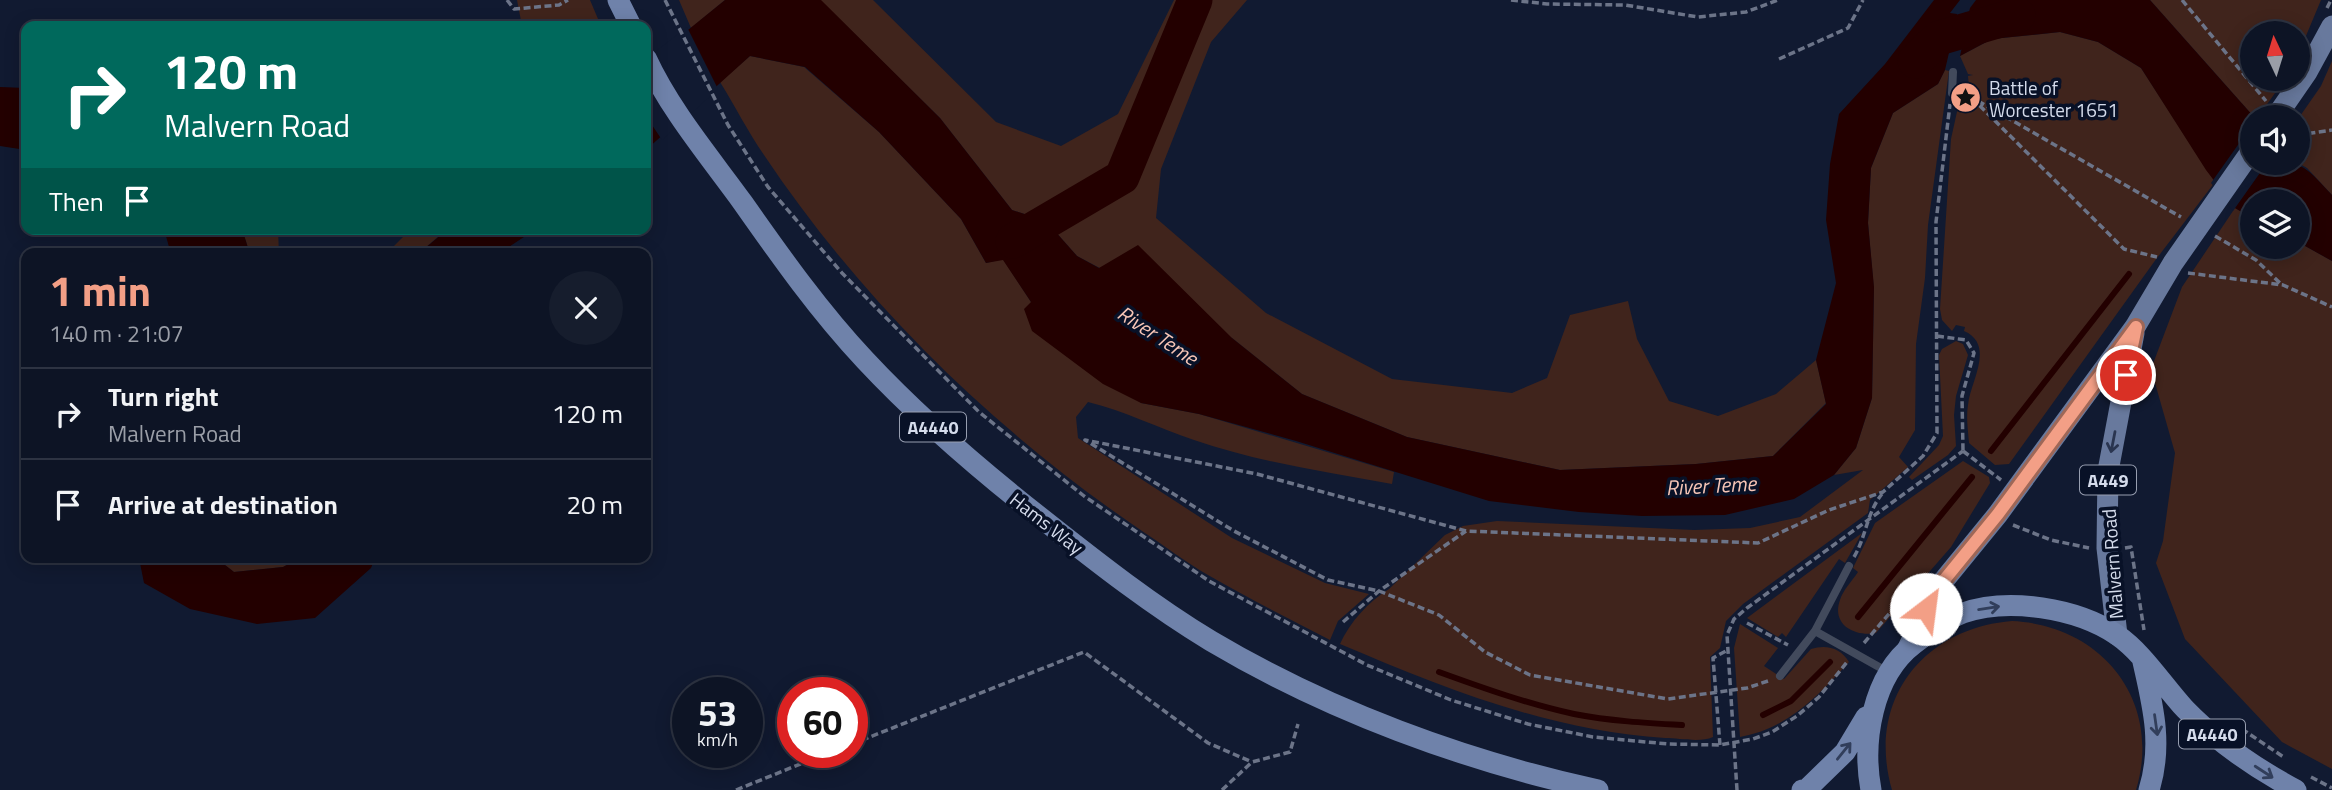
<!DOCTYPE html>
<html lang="en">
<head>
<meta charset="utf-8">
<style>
  :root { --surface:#0d1425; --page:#161d2d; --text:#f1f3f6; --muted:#9a9ea7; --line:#2d3342; --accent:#f39f86 }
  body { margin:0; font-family:"Titillium Web",sans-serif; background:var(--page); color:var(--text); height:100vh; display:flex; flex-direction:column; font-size:26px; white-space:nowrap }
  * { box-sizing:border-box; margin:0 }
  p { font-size:23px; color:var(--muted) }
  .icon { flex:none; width:38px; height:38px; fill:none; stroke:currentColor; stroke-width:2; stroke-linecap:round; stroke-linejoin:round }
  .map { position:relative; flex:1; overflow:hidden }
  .panel { position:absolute; left:21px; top:248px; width:630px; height:315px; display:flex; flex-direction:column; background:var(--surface); border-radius:14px; box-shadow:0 4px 18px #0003,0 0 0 2px var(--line) }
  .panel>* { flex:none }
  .top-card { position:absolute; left:21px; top:21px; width:630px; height:214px; border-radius:14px; box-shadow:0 4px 18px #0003,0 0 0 2px var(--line); background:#00695c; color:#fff; overflow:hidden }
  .needle { width:46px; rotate:356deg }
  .controls { position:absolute; left:2240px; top:21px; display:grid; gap:14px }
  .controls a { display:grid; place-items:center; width:70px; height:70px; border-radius:50%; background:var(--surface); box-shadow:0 4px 18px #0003,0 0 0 2px var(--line); font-size:35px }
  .speed { position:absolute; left:672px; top:677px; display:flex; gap:14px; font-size:35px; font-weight:700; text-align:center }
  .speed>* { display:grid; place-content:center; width:91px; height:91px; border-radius:50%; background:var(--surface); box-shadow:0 4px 18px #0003,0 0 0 2px var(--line); line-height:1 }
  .speed small { font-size:18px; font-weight:400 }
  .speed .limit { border:10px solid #d22; background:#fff; color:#111 }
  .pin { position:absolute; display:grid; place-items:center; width:60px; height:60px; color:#fff; margin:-30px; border:4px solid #fff; border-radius:50%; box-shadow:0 2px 7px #0007 }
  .me { position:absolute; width:77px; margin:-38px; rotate:30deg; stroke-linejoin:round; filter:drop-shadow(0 0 5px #0008) }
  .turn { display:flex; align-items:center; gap:24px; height:147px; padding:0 28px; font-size:32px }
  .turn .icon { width:91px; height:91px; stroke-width:2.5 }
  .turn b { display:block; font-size:49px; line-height:60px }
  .then { display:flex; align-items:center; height:66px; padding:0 28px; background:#0003; gap:14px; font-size:26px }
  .round { display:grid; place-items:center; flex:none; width:74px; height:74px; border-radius:37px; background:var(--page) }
  .headline { display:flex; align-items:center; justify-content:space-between; height:119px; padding:0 28px }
  h1 { font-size:42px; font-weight:700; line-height:52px; color:var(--accent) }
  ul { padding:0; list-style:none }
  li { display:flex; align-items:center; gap:21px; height:91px; padding:0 28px; border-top:2px solid var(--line) }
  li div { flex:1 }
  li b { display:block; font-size:26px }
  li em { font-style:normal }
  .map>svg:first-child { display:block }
  .green { fill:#40241c }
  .water { fill:#230000 }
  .pier { fill:#111a31 }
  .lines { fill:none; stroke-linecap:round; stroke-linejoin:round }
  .stream { stroke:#230000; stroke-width:6 }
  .river { stroke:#230000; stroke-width:35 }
  .path { stroke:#6c7488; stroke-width:3.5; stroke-dasharray:7 3.5; stroke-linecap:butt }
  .service { stroke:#424a5c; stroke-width:8 }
  .primary { stroke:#68799d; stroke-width:21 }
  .trunk { stroke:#6f82aa; stroke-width:21 }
  .oneway { stroke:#2a3550 }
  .oneway2 { stroke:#313e5b }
  .route-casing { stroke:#9e6757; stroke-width:18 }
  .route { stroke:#f39f86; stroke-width:12 }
  .labels { text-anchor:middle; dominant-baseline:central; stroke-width:7; stroke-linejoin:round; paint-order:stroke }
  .shield { fill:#081127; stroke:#979eb0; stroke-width:2 }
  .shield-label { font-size:18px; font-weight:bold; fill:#d4dbeb }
  .poi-label { font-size:19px; fill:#d4dbeb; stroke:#081127; text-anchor:start }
  .street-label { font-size:19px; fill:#d4dbeb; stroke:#081127 }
  .water-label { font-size:21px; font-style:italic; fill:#f6c5b6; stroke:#081127 }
</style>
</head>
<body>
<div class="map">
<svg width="2332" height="790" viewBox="0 0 2332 790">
  <rect width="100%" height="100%" fill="#111a31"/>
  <path class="green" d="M517,0H590L601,26H522Z
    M679,0H725L691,28Z
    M820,0H873L996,122L1061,146L1118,114L1174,0H1247L1211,42L1161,169L1156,218L1266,313L1392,379L1512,393L1547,378L1570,315L1628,301L1637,339L1669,401L1718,416L1776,394L1816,360L1826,403L1773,456L1696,464L1560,470L1407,437L1302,394L1232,338L1077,256L1046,221L1012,210L940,118Z
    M2150,0H2321L2298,55V33H2252V79H2285L2258,117H2254Z
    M2060,32L2098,42L2141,68L2215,182L2154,262L2009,464L1995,465L1969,443C1968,430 1966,418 1968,405C1970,382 1996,345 1964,331L1965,327L1956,325L1952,331L1942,320L1940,309L1951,139L1960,98L1970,99L1968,76L1973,75L1968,74L1960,56L1992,39Z
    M750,56L804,67L879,132L961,219L986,263L1003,259L1031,302L1141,403L1199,414L1394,472L1392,484C1325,472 1258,462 1194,440C1158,428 1125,411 1088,402L1076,417L1078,438L1232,538L1325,583L1369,594L1338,621L1330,640C1289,619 1248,598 1208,575C1185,562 1164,545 1142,531C995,431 863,303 764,155C748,132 735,106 720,82Z
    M2332,61V195L2307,168L2298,163V119L2321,86Z
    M1945,70L1949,71L1928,225L1925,278L1916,344L1915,430L1899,457L1908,467L1870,500L1868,513L1743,604L1726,621L1720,648L1710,657L1713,737C1700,743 1679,738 1665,738C1550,731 1444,688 1340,644C1350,622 1368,602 1389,589L1445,535L1463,526L1497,521L1694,530L1750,528L1800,517L1863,470L1834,475L1856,448L1872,398L1874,290L1868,223L1871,168L1893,113L1938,84Z
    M2235,208L2252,218V247H2298V242L2332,261V769L2282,742L2185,639L2156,563L2163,541L2175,453L2151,369L2182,287Z
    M242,229H278L279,254H250Z
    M411,229H447L418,254H386Z
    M1956,341L1963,344L1968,355L1956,396L1954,415L1956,446L1948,455L1912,480L1909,477L1939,445L1943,436L1939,355L1942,349Z
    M1963,461L1989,477L1990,483L1951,547L1876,633C1855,637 1831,625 1840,600C1843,590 1852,581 1858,572L1853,568L1875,523Z
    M1862,533L1845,563L1839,559L1786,637L1782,633L1778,637L1747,618Z
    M216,558H300L283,567L234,572Z
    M2012,621C2102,625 2163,701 2136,790H1892C1866,701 1923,628 2012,621Z
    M1740,624L1778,648L1764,666L1784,679L1811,649C1826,644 1841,648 1849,662C1818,696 1787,729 1740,737L1734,648Z"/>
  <path class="water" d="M725,0H821L940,118L1012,210L1046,221L1077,256L1099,268L1138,245L1232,338L1302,394L1407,437L1560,470L1696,464L1773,456L1826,404L1816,360L1836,283L1826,220L1830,164L1839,114L1885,64L1934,0H1960L1950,13L1957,14L1953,33L1946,43L1951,44L1945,70L1938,84L1893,113L1871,168L1868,223L1874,287L1872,398L1856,448L1834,475L1794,499L1725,515L1642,516L1579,512L1489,501L1296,441L1199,414L1141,403L1103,384L1032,331L1024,309L1031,302L1003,260L986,263L961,219L879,132L805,67L750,56L646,150V64Z
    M1976,0H2150L2254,117H2252V163C2302,163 2298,158 2332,195V261L2298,242V201H2252V218L2235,208L2206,170L2141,68L2098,42L2060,32L1992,39L1960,56L1964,38L1971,28L1966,25L1970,8Z
    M0,87L26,88V150L0,146Z
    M164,229H242L250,254H171Z
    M448,229H536L498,254H418Z
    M139,558H216L234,572L283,567L300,558H375L371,568L315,618L257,624L190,609L144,583Z"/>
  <path class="pier" d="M687,27L718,89L662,140L646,116V59Z
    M2252,125V163H2267L2233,211L2211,183Z"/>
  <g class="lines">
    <path class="stream" d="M1991,451L2129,274
      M1858,617L1972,477
      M1439,672C1483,688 1528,704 1574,714C1610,721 1646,723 1682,725
      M1763,715L1791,701L1830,662"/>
    <path class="river" d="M1915,61L1939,38L2018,15
      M1013,241L1122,177L1195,0"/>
    <path class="path" d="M507,0L514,9L559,5L568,0
      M665,0L728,125L768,187L842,273L979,412L1084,496L1209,581L1367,665L1451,700L1528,724L1593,737L1668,744L1720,745L1753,739L1772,732L1797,716L1819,697L1847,662
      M1511,0L1547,4L1625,5L1698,17L1746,12L1778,0
      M2182,0L2266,101
      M2327,8L2331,0
      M1779,59L1848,28L1863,0
      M1963,94L1969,95L2124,249L2157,257
      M1978,101L2181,217
      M2298,135L2332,130
      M2215,236L2256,260L2282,285
      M2188,273L2283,285L2332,307
      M1937,336L1966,340L1974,353L1962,396L1963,451
      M1963,451L2001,480
      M2013,525L2051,540L2089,548
      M2125,548L2131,547L2144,630
      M1854,557C1866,537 1867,512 1882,494
      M1343,622L1379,591L1466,531
      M1747,623L1788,645
      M1864,643L1918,580
      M1768,681L1747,688L1668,699L1530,675L1485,652L1439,615L1379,591L1328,580L1234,531L1085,440L1257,474L1466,531L1758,543L1829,510L1883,492L1923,456L1937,433L1936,222L1950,104
      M2233,723L2285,758
      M852,744L1084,652L1208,743L1252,762
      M1720,745L1713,658L1726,651
      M2311,777L2332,788
      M736,790L830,752
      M1222,790L1252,762L1290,752L1298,724
      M1737,790L1727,635L1734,619L1747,608L1963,451"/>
    <path class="service" d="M1952,93L1953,72
      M1849,566L1815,631L1888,672
      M1780,676L1815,631"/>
    <path class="primary" d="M2276,117L2307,72L2332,26
      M2117,635L2107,548L2108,471L2134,333
      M1908,648L1936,590L1998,514L2135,327L2173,263L2252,150"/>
    <path class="trunk" d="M618,0L631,26
      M646,58C670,110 709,156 743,203C781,257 819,311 865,360C920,419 981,471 1045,521C1098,563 1153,606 1211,641C1329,711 1465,761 1598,790
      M2143,662C2153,706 2163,745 2149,790
      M1802,790L1807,789L1845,752L1866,717
      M1871,790C1862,742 1872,676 1914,644C1930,632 1944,620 1963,613C2008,597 2077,608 2117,635C2143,653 2163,685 2185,709C2217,742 2255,768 2296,790"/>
  </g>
  <defs><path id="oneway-shaft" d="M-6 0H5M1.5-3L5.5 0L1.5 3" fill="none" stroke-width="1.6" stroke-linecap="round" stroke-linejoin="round" transform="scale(1.75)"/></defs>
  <use class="oneway" href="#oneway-shaft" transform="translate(2113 442) rotate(101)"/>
  <g class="oneway2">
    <use href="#oneway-shaft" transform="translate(1989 608) rotate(-9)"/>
    <use href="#oneway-shaft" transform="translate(2156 725) rotate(82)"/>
    <use href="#oneway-shaft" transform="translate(1844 751) rotate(-51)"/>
    <use href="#oneway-shaft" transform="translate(2264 772) rotate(33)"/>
  </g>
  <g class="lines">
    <defs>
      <path id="route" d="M1926,609L1936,590L1998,514L2136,327L2126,375"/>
    </defs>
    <use href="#route" class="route-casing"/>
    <use href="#route" class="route"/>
  </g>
  <defs>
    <symbol id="sight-disc" viewBox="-11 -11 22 22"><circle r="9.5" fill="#f39f86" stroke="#081127"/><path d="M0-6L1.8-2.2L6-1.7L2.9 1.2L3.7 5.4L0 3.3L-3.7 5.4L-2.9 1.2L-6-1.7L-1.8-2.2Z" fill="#111"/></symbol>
  </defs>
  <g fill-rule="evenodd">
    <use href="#sight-disc" x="1948" y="80" width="35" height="35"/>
  </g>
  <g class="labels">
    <g class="shield">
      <rect x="900" y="412.5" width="66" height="29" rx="5"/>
      <rect x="2080" y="465.5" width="56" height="29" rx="5"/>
      <rect x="2179" y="719.5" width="66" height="29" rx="5"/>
    </g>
    <g class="shield-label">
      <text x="933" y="427">A4440</text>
      <text x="2108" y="480">A449</text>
      <text x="2212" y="734">A4440</text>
    </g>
    <g class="poi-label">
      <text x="1989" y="87">Battle of<tspan x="1989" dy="22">Worcester 1651</tspan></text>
    </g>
    <g class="street-label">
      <text transform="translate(1047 523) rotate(38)">Hams Way</text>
      <text transform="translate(2112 564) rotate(-94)">Malvern Road</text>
    </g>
    <g class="water-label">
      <text transform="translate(1158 335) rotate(33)">River Teme</text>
      <text transform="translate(1711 485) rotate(-3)">River Teme</text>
    </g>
  </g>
</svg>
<div class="controls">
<a><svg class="needle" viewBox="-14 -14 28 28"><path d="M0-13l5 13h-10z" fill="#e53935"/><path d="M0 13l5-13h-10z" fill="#9a9ea7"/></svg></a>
<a><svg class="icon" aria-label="sound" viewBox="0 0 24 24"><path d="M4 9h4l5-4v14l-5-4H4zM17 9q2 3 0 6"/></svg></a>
<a><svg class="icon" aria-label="layers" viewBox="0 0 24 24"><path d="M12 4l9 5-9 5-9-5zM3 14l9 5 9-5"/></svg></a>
</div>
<div class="speed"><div>53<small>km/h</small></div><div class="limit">60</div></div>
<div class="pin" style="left:2126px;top:375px;background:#d93025"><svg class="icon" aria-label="arrive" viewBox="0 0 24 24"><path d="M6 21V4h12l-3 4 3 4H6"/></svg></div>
<svg class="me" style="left:1926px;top:609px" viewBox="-20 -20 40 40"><circle r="19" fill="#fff"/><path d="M0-13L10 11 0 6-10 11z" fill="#f39f86"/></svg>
<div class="top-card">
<div class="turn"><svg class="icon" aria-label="right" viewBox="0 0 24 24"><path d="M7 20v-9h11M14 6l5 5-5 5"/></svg><div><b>120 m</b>Malvern Road</div></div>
<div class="then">Then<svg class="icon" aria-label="arrive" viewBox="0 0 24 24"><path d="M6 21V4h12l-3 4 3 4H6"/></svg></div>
</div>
<section class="panel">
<div class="headline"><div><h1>1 min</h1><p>140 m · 21:07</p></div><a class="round"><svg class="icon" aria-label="close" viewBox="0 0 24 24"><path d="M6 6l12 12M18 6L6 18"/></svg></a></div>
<ul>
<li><svg class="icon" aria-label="right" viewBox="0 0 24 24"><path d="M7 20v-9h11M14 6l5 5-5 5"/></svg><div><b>Turn right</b><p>Malvern Road</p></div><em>120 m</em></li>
<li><svg class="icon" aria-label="arrive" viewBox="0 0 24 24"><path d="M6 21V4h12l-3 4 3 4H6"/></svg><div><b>Arrive at destination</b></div><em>20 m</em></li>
</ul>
</section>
</div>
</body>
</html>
